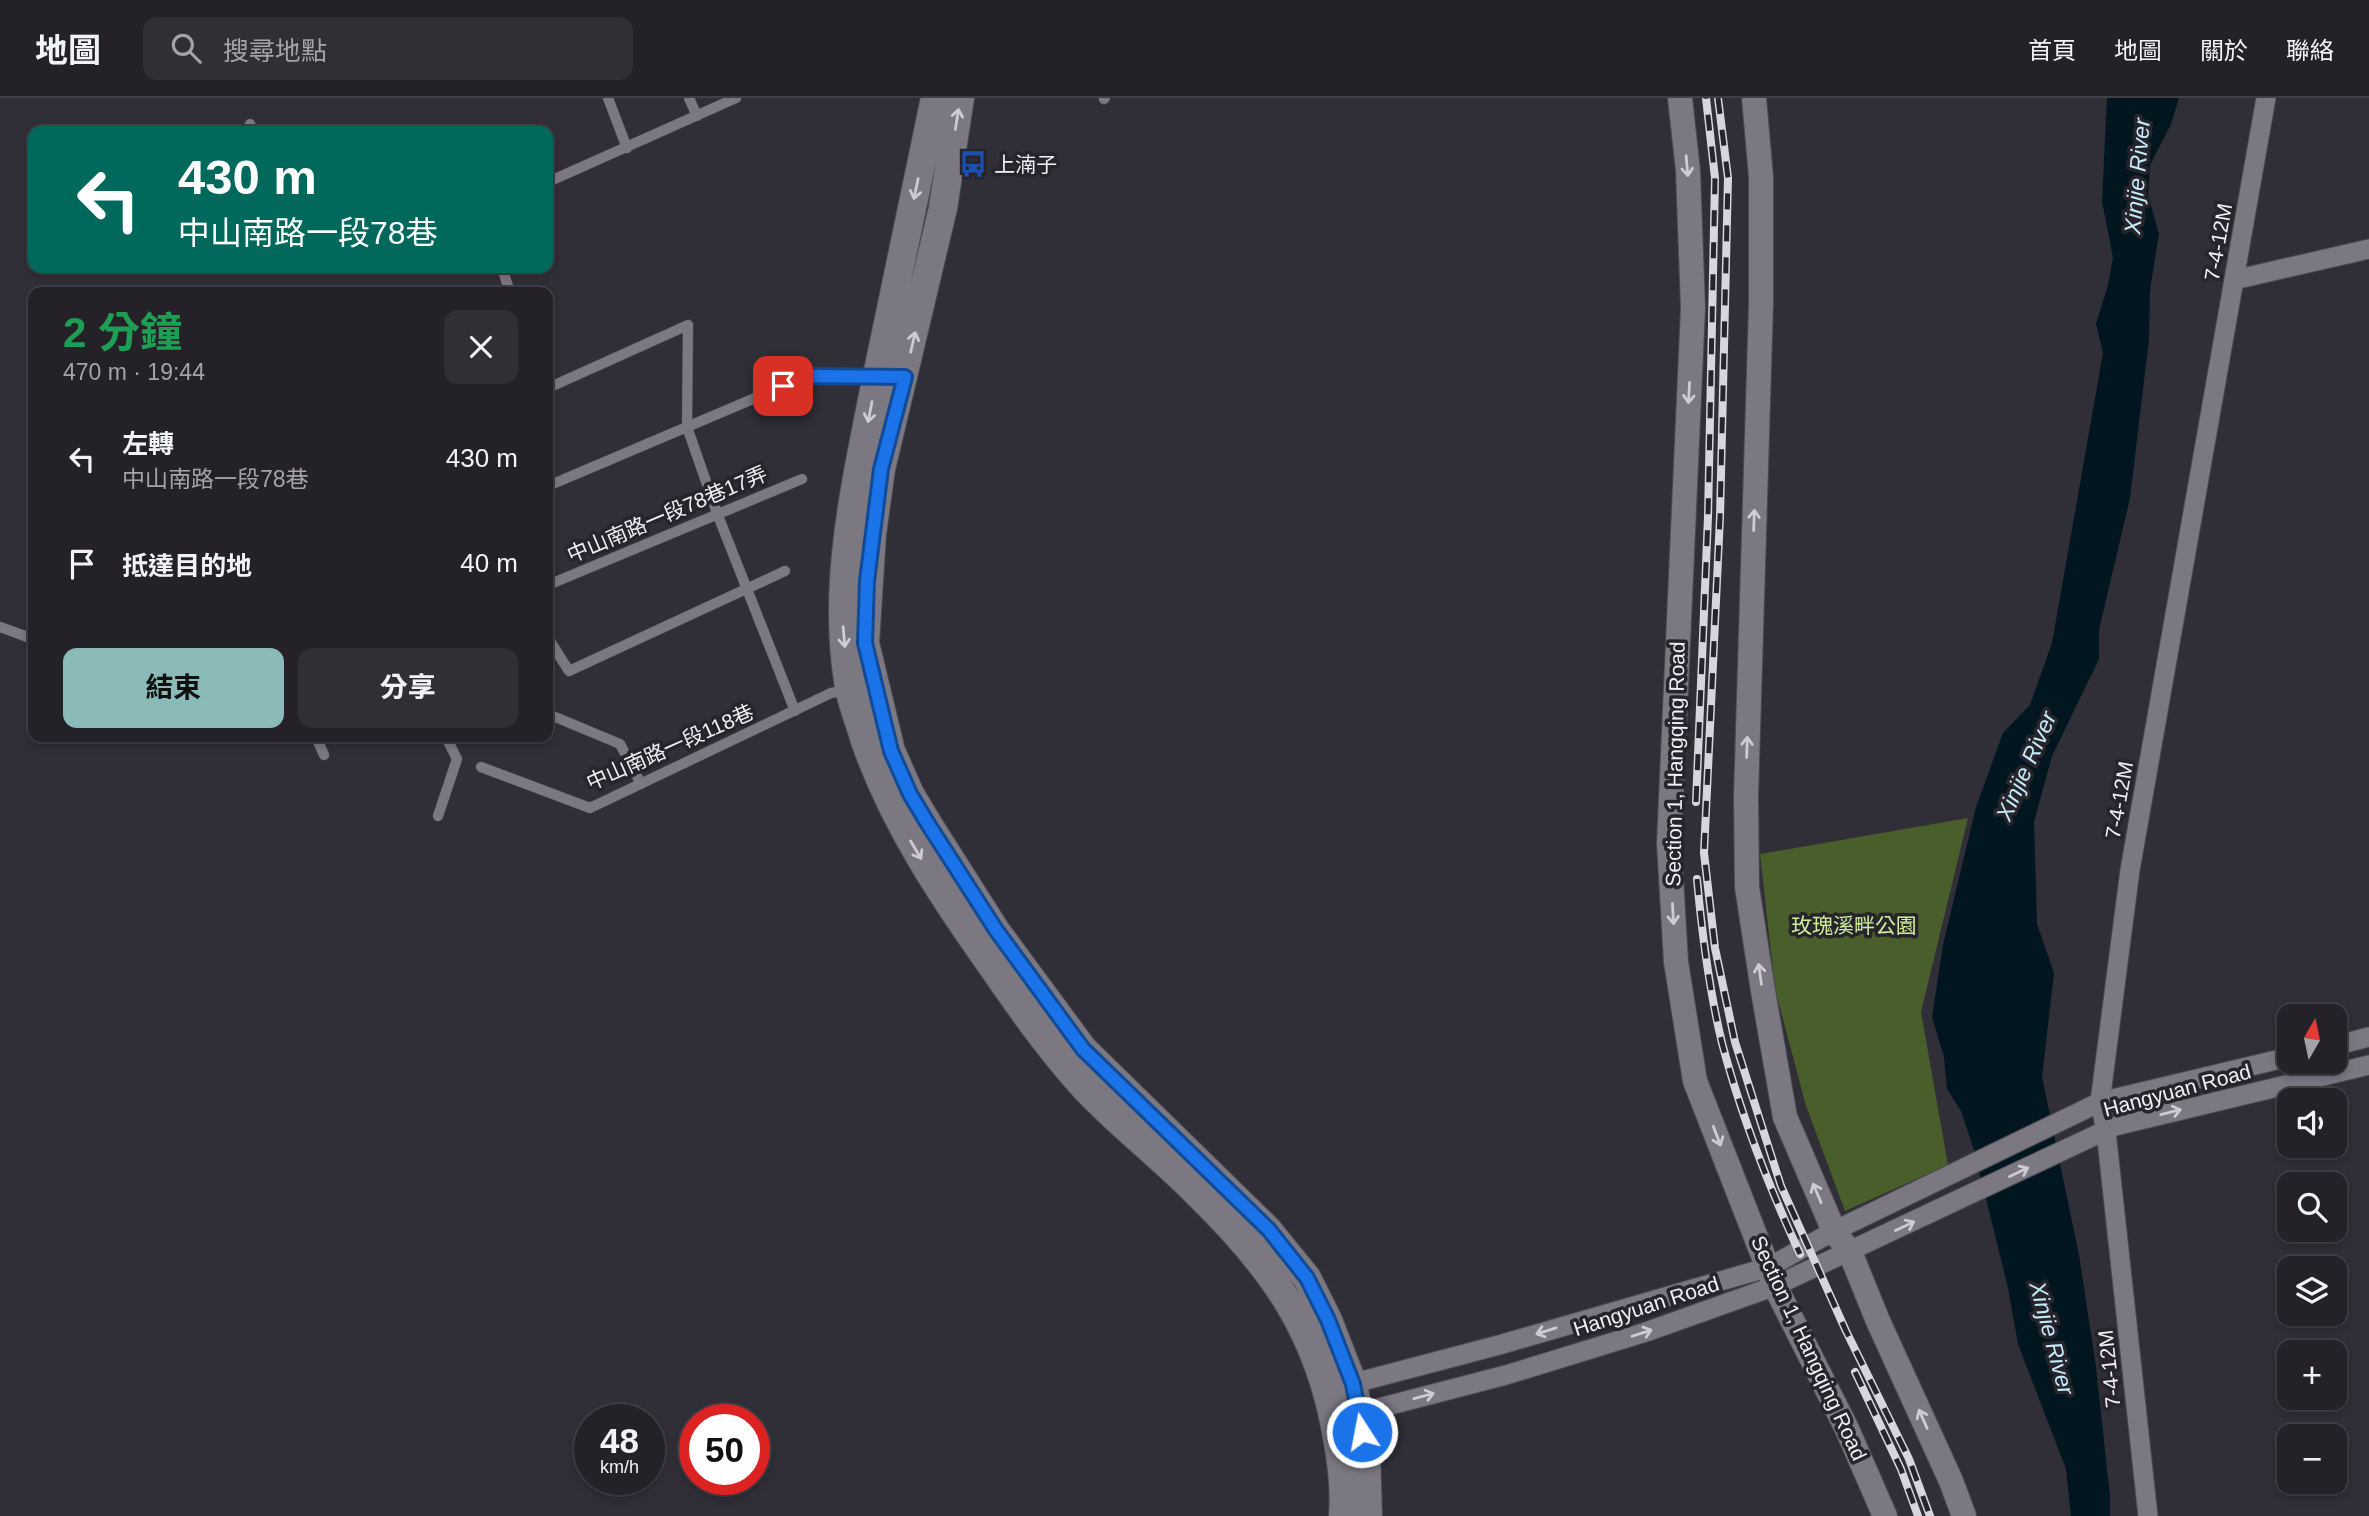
<!DOCTYPE html>
<html lang="zh-TW">
<head>
<meta charset="utf-8">
<style>
  :root { --surface:#242228; --page:#302f34; --text:#f1f3f6; --muted:#a3a4a8; --line:#413f45; --accent:#8bbbb9 }
  body { margin:0; font-family:Helvetica,"Noto Sans TC",sans-serif; background:var(--page); color:var(--text); height:100vh; display:flex; flex-direction:column; font-size:26px; white-space:nowrap }
  * { box-sizing:border-box; margin:0 }
  p { font-size:23px; color:var(--muted) }
  .icon { flex:none; width:38px; height:38px; fill:none; stroke:currentColor; stroke-width:2; stroke-linecap:round; stroke-linejoin:round }
  .map { position:relative; flex:1; overflow:hidden }
  .drawer { position:absolute; left:28px; top:189px; width:525px; height:455px; display:flex; flex-direction:column; background:var(--surface); border-radius:14px; box-shadow:0 4px 10px #0003,0 0 0 2px var(--line) }
  .drawer>* { flex:none }
  .banner { position:absolute; left:28px; top:28px; width:525px; height:147px; border-radius:14px; box-shadow:0 4px 10px #0003,0 0 0 2px var(--line); background:#00695c; color:#fff; overflow:hidden }
  .needle { width:46px; rotate:9deg }
  .tools { position:absolute; left:2277px; top:906px; display:grid; gap:14px }
  .tools a { display:grid; place-items:center; width:70px; height:70px; border-radius:14px; background:var(--surface); box-shadow:0 4px 10px #0003,0 0 0 2px var(--line); font-size:35px }
  .speed { position:absolute; left:574px; top:1306px; display:flex; gap:14px; font-size:35px; font-weight:700; text-align:center }
  .speed>* { display:grid; place-content:center; width:91px; height:91px; border-radius:50%; background:var(--surface); box-shadow:0 4px 10px #0003,0 0 0 2px var(--line); line-height:1 }
  .speed small { font-size:18px; font-weight:400 }
  .speed .limit { border:10px solid #d22; background:#fff; color:#111 }
  .pin { position:absolute; display:grid; place-items:center; width:60px; height:60px; color:#fff; margin:-30px; border-radius:14px; box-shadow:0 4px 10px #0006 }
  .me { position:absolute; width:77px; margin:-38px; rotate:349deg; stroke-linejoin:round; filter:drop-shadow(0 0 5px #0008) }
  .turn { display:flex; align-items:center; gap:24px; height:147px; padding:0 35px; font-size:32px }
  .turn .icon { width:91px; height:91px; stroke-width:2.5 }
  .turn b { display:block; font-size:49px; line-height:60px }
  .round { display:grid; place-items:center; flex:none; width:74px; height:74px; border-radius:14px; background:var(--page) }
  .summary { display:flex; align-items:center; justify-content:space-between; height:119px; padding:0 35px }
  h1 { font-size:42px; font-weight:700; line-height:52px; color:#1e9e55 }
  .cta { display:flex; gap:14px; margin-top:auto; padding:14px 35px }
  .cta a { flex:1; height:80px; border-radius:14px; background:var(--accent); color:#111; font-size:28px; font-weight:700; line-height:80px; text-align:center }
  .cta a+a { background:var(--page); color:var(--text) }
  ul { padding:0; list-style:none }
  li { display:flex; align-items:center; gap:21px; height:105px; padding:0 35px }
  li div { flex:1 }
  li b { display:block; font-size:26px }
  li em { font-style:normal }
  header { display:flex; align-items:center; gap:42px; box-sizing:border-box; height:98px; padding:0 35px; background:var(--surface); border-bottom:2px solid var(--line) }
  header strong { font-size:33px }
  nav { display:flex; gap:38px; margin-inline-start:auto; font-size:24px }
  .search { width:490px; height:63px; background:var(--page); display:flex; align-items:center; gap:18px; box-sizing:border-box; padding:0 24px; border-radius:14px; color:var(--muted); font-size:26px }
  .map>svg:first-child { display:block }
  .green { fill:#4a5e2c }
  .water { fill:#01161e }
  .lines { fill:none; stroke-linecap:round; stroke-linejoin:round }
  .service-casing { stroke:#4c4a52; stroke-width:11 }
  .minor-casing { stroke:#4c4a52; stroke-width:21 }
  .tertiary-casing { stroke:#4c4a52; stroke-width:26 }
  .secondary-casing { stroke:#4c4a52; stroke-width:30 }
  .service { stroke:#7b7882; stroke-width:10 }
  .minor { stroke:#7b7882; stroke-width:19 }
  .tertiary { stroke:#7b7882; stroke-width:24 }
  .secondary { stroke:#7b7882; stroke-width:28 }
  .rail-casing { stroke:#d8d6dd; stroke-width:8 }
  .rail { stroke:#27242c; stroke-width:5; stroke-dasharray:16; stroke-linecap:butt }
  .oneway { stroke:#cecbd2 }
  .route-casing { stroke:#114b97; stroke-width:18 }
  .route { stroke:#1a73e8; stroke-width:12 }
  .labels { text-anchor:middle; dominant-baseline:central; stroke-width:7; stroke-linejoin:round; paint-order:stroke }
  .poi-label { font-size:21px; fill:#f1eff5; stroke:#27242c; text-anchor:start }
  .street-label { font-size:21px; fill:#f1eff5; stroke:#27242c }
  .park-label { font-size:21px; fill:#ccee9b; stroke:#27242c }
  .water-label { font-size:23px; font-style:italic; fill:#c4ebfa; stroke:#27242c }
</style>
</head>
<body>
<header>
<strong>地圖</strong>
<div class="search"><svg class="icon" aria-label="search" viewBox="0 0 24 24"><circle cx="10" cy="10" r="6"/><path d="M15 15l6 6"/></svg>搜尋地點</div>
<nav><a>首頁</a><a>地圖</a><a>關於</a><a>聯絡</a></nav>
</header>
<div class="map">
<svg width="2369" height="1418" viewBox="0 0 2369 1418">
  <rect width="100%" height="100%" fill="#302e36"/>
  <path class="green" d="M1968,720L1921,914L1948,1067L1845,1113L1806,1008L1775,891L1760,756Z"/>
  <path class="water" d="M2107,0H2179L2171,26L2150,67L2148,97L2159,136L2150,192L2149,241L2130,400L2099,532V561L2052,658L2034,724L2037,826L2054,875L2042,979L2079,1157L2096,1269L2110,1399V1418H2071L2066,1371L2018,1246L2008,1190L1974,1052L1961,1013L1947,991L1944,959L1932,919L1943,847L1976,709L2003,635L2030,607L2052,545L2103,255L2096,226L2108,187L2113,160L2102,103Z"/>
  <g class="lines">
    <defs>
      <path id="service" d="M608,0L627,50
        M689,0L697,18
        M1104,1L1105,0
        M250,26L253,33
        M548,84L736,0
        M502,170L510,194
        M548,290L688,227L687,329L717,415L795,613
        M548,388L807,278H873
        M548,487L802,381
        M0,529L33,541
        M548,540L569,573L785,473
        M548,616L620,646L641,686
        M316,639L324,657
        M481,669L590,710L831,595L849,592
        M438,718L457,661L446,639"/>
      <path id="minor" d="M2234,182L2369,151
        M2334,948L2369,939
        M1343,1288L1499,1247L1769,1169L1834,1133L2100,1004L2289,959
        M1348,1318L1506,1277L1646,1234L1775,1188L2115,1028L2369,967
        M2148,1418L2106,1033L2100,1004L2130,772L2266,0"/>
      <path id="tertiary" d="M1680,0L1688,73L1693,210L1669,745L1676,864L1695,983L1775,1188L1847,1331L1885,1418
        M1754,0L1761,79V206L1746,698L1747,789L1763,893L1785,1019L1834,1133L1850,1154L1878,1223L1951,1383L1964,1418"/>
      <path id="secondary" d="M935,0C914,99 893,198 873,297C854,394 832,490 849,589C852,607 860,625 865,643C894,726 943,799 994,871C1023,913 1052,954 1086,991C1121,1028 1162,1059 1197,1095C1272,1168 1319,1233 1337,1339C1342,1365 1345,1391 1343,1418
        M960,0L943,110L881,371L872,436L865,545L891,653L910,696L928,726L996,833L1083,951L1268,1132L1307,1180L1328,1222L1353,1286L1366,1353L1368,1418"/>
    </defs>
    <use href="#service" class="service-casing"/>
    <use href="#minor" class="minor-casing"/>
    <use href="#tertiary" class="tertiary-casing"/>
    <use href="#secondary" class="secondary-casing"/>
    <use href="#service" class="service"/>
    <use href="#minor" class="minor"/>
    <use href="#tertiary" class="tertiary"/>
    <use href="#secondary" class="secondary"/>
    <defs>
      <path id="rail" d="M1718,0L1728,80L1720,419L1704,755L1715,850L1735,944L1781,1088L1846,1233L1909,1361L1930,1418
        M1696,704L1708,419L1715,80L1706,0
        M1697,781C1702,836 1709,891 1722,945C1741,1017 1769,1089 1800,1156
        M1855,1274L1901,1371L1918,1418"/>
    </defs>
    <use href="#rail" class="rail-casing"/>
    <use href="#rail" class="rail"/>
  </g>
  <defs><path id="oneway-shaft" d="M-6 0H5M1.5-3L5.5 0L1.5 3" fill="none" stroke-width="1.6" stroke-linecap="round" stroke-linejoin="round" transform="scale(1.75)"/></defs>
  <g class="oneway">
    <use href="#oneway-shaft" transform="translate(957 21) rotate(-81)"/>
    <use href="#oneway-shaft" transform="translate(1687 68) rotate(85)"/>
    <use href="#oneway-shaft" transform="translate(916 91) rotate(102)"/>
    <use href="#oneway-shaft" transform="translate(913 244) rotate(-77)"/>
    <use href="#oneway-shaft" transform="translate(1689 295) rotate(93)"/>
    <use href="#oneway-shaft" transform="translate(870 314) rotate(101)"/>
    <use href="#oneway-shaft" transform="translate(1754 422) rotate(-88)"/>
    <use href="#oneway-shaft" transform="translate(844 539) rotate(85)"/>
    <use href="#oneway-shaft" transform="translate(1747 649) rotate(-88)"/>
    <use href="#oneway-shaft" transform="translate(916 752) rotate(59)"/>
    <use href="#oneway-shaft" transform="translate(1673 816) rotate(87)"/>
    <use href="#oneway-shaft" transform="translate(1760 876) rotate(-98)"/>
    <use href="#oneway-shaft" transform="translate(2171 1014) rotate(-14)"/>
    <use href="#oneway-shaft" transform="translate(1717 1038) rotate(69)"/>
    <use href="#oneway-shaft" transform="translate(2019 1074) rotate(-26)"/>
    <use href="#oneway-shaft" transform="translate(1817 1095) rotate(-113)"/>
    <use href="#oneway-shaft" transform="translate(1905 1128) rotate(-25)"/>
    <use href="#oneway-shaft" transform="translate(1546 1233) rotate(163)"/>
    <use href="#oneway-shaft" transform="translate(1642 1235) rotate(-18)"/>
    <use href="#oneway-shaft" transform="translate(1424 1298) rotate(-15)"/>
    <use href="#oneway-shaft" transform="translate(1923 1321) rotate(-114)"/>
  </g>
  <g class="lines">
    <defs>
      <path id="route" d="M783,288L807,278L905,279L881,371L867,483L865,545L891,653L910,696L928,726L996,832L1083,951L1269,1132L1307,1180L1328,1222L1353,1286L1362,1334"/>
    </defs>
    <use href="#route" class="route-casing"/>
    <use href="#route" class="route"/>
  </g>
  <defs>
    <symbol id="bus-bare" viewBox="-9 -9 18 18"><path d="M-5-6H5V4H4V6H2V4H-2V6H-4V4H-5ZM-3.5-4V0h7V-4ZM-3.5 1.2v1.5H-2V1.2ZM2 1.2v1.5H3.5V1.2Z" fill="#1a4fb4" stroke="#27242c" stroke-width="2.5" paint-order="stroke"/></symbol>
  </defs>
  <g fill-rule="evenodd">
    <use href="#bus-bare" x="954" y="47" width="38" height="38"/>
  </g>
  <g class="labels">
    <g class="poi-label">
      <text x="994" y="66">上湳子</text>
    </g>
    <g class="street-label">
      <text transform="translate(2218 144) rotate(-80)">7-4-12M</text>
      <text transform="translate(667 416) rotate(-23)">中山南路一段78巷17弄</text>
      <text transform="translate(670 649) rotate(-24)">中山南路一段118巷</text>
      <text transform="translate(1675 666) rotate(-89)">Section 1, Hangqing Road</text>
      <text transform="translate(2119 702) rotate(-80)">7-4-12M</text>
      <text transform="translate(2177 992) rotate(-15)">Hangyuan Road</text>
      <text transform="translate(1646 1208) rotate(-18)">Hangyuan Road</text>
      <text transform="translate(1809 1250) rotate(65)">Section 1, Hangqing Road</text>
      <text transform="translate(2109 1271) rotate(-96)">7-4-12M</text>
    </g>
    <g class="park-label">
      <text x="1854" y="827">玫瑰溪畔公園</text>
    </g>
    <g class="water-label">
      <text transform="translate(2137 78) rotate(-85)">Xinjie River</text>
      <text transform="translate(2026 668) rotate(-66)">Xinjie River</text>
      <text transform="translate(2052 1240) rotate(75)">Xinjie River</text>
    </g>
  </g>
</svg>
<div class="tools">
<a><svg class="needle" viewBox="-14 -14 28 28"><path d="M0-13l5 13h-10z" fill="#e53935"/><path d="M0 13l5-13h-10z" fill="#a3a4a8"/></svg></a>
<a><svg class="icon" aria-label="sound" viewBox="0 0 24 24"><path d="M4 9h4l5-4v14l-5-4H4zM17 9q2 3 0 6"/></svg></a>
<a><svg class="icon" aria-label="search" viewBox="0 0 24 24"><circle cx="10" cy="10" r="6"/><path d="M15 15l6 6"/></svg></a>
<a><svg class="icon" aria-label="layers" viewBox="0 0 24 24"><path d="M12 4l9 5-9 5-9-5zM3 14l9 5 9-5"/></svg></a>
<a>+</a>
<a>−</a>
</div>
<div class="speed"><div>48<small>km/h</small></div><div class="limit">50</div></div>
<div class="pin" style="left:783px;top:288px;background:#d93025"><svg class="icon" aria-label="arrive" viewBox="0 0 24 24"><path d="M6 21V4h12l-3 4 3 4H6"/></svg></div>
<svg class="me" style="left:1362px;top:1334px" viewBox="-20 -20 40 40"><circle r="17" fill="#1a73e8" stroke="#fff" stroke-width="3"/><path d="M0-11L8 9 0 5-8 9z" fill="#fff"/></svg>
<div class="banner">
<div class="turn"><svg class="icon" aria-label="left" viewBox="0 0 24 24"><path d="M17 20v-9H6M10 6l-5 5 5 5"/></svg><div><b>430 m</b>中山南路一段78巷</div></div>
</div>
<section class="drawer">
<div class="summary"><div><h1>2 分鐘</h1><p>470 m · 19:44</p></div><a class="round"><svg class="icon" aria-label="close" viewBox="0 0 24 24"><path d="M6 6l12 12M18 6L6 18"/></svg></a></div>
<ul>
<li><svg class="icon" aria-label="left" viewBox="0 0 24 24"><path d="M17 20v-9H6M10 6l-5 5 5 5"/></svg><div><b>左轉</b><p>中山南路一段78巷</p></div><em>430 m</em></li>
<li><svg class="icon" aria-label="arrive" viewBox="0 0 24 24"><path d="M6 21V4h12l-3 4 3 4H6"/></svg><div><b>抵達目的地</b></div><em>40 m</em></li>
</ul>
<div class="cta"><a>結束</a><a>分享</a></div>
</section>
</div>
</body>
</html>
